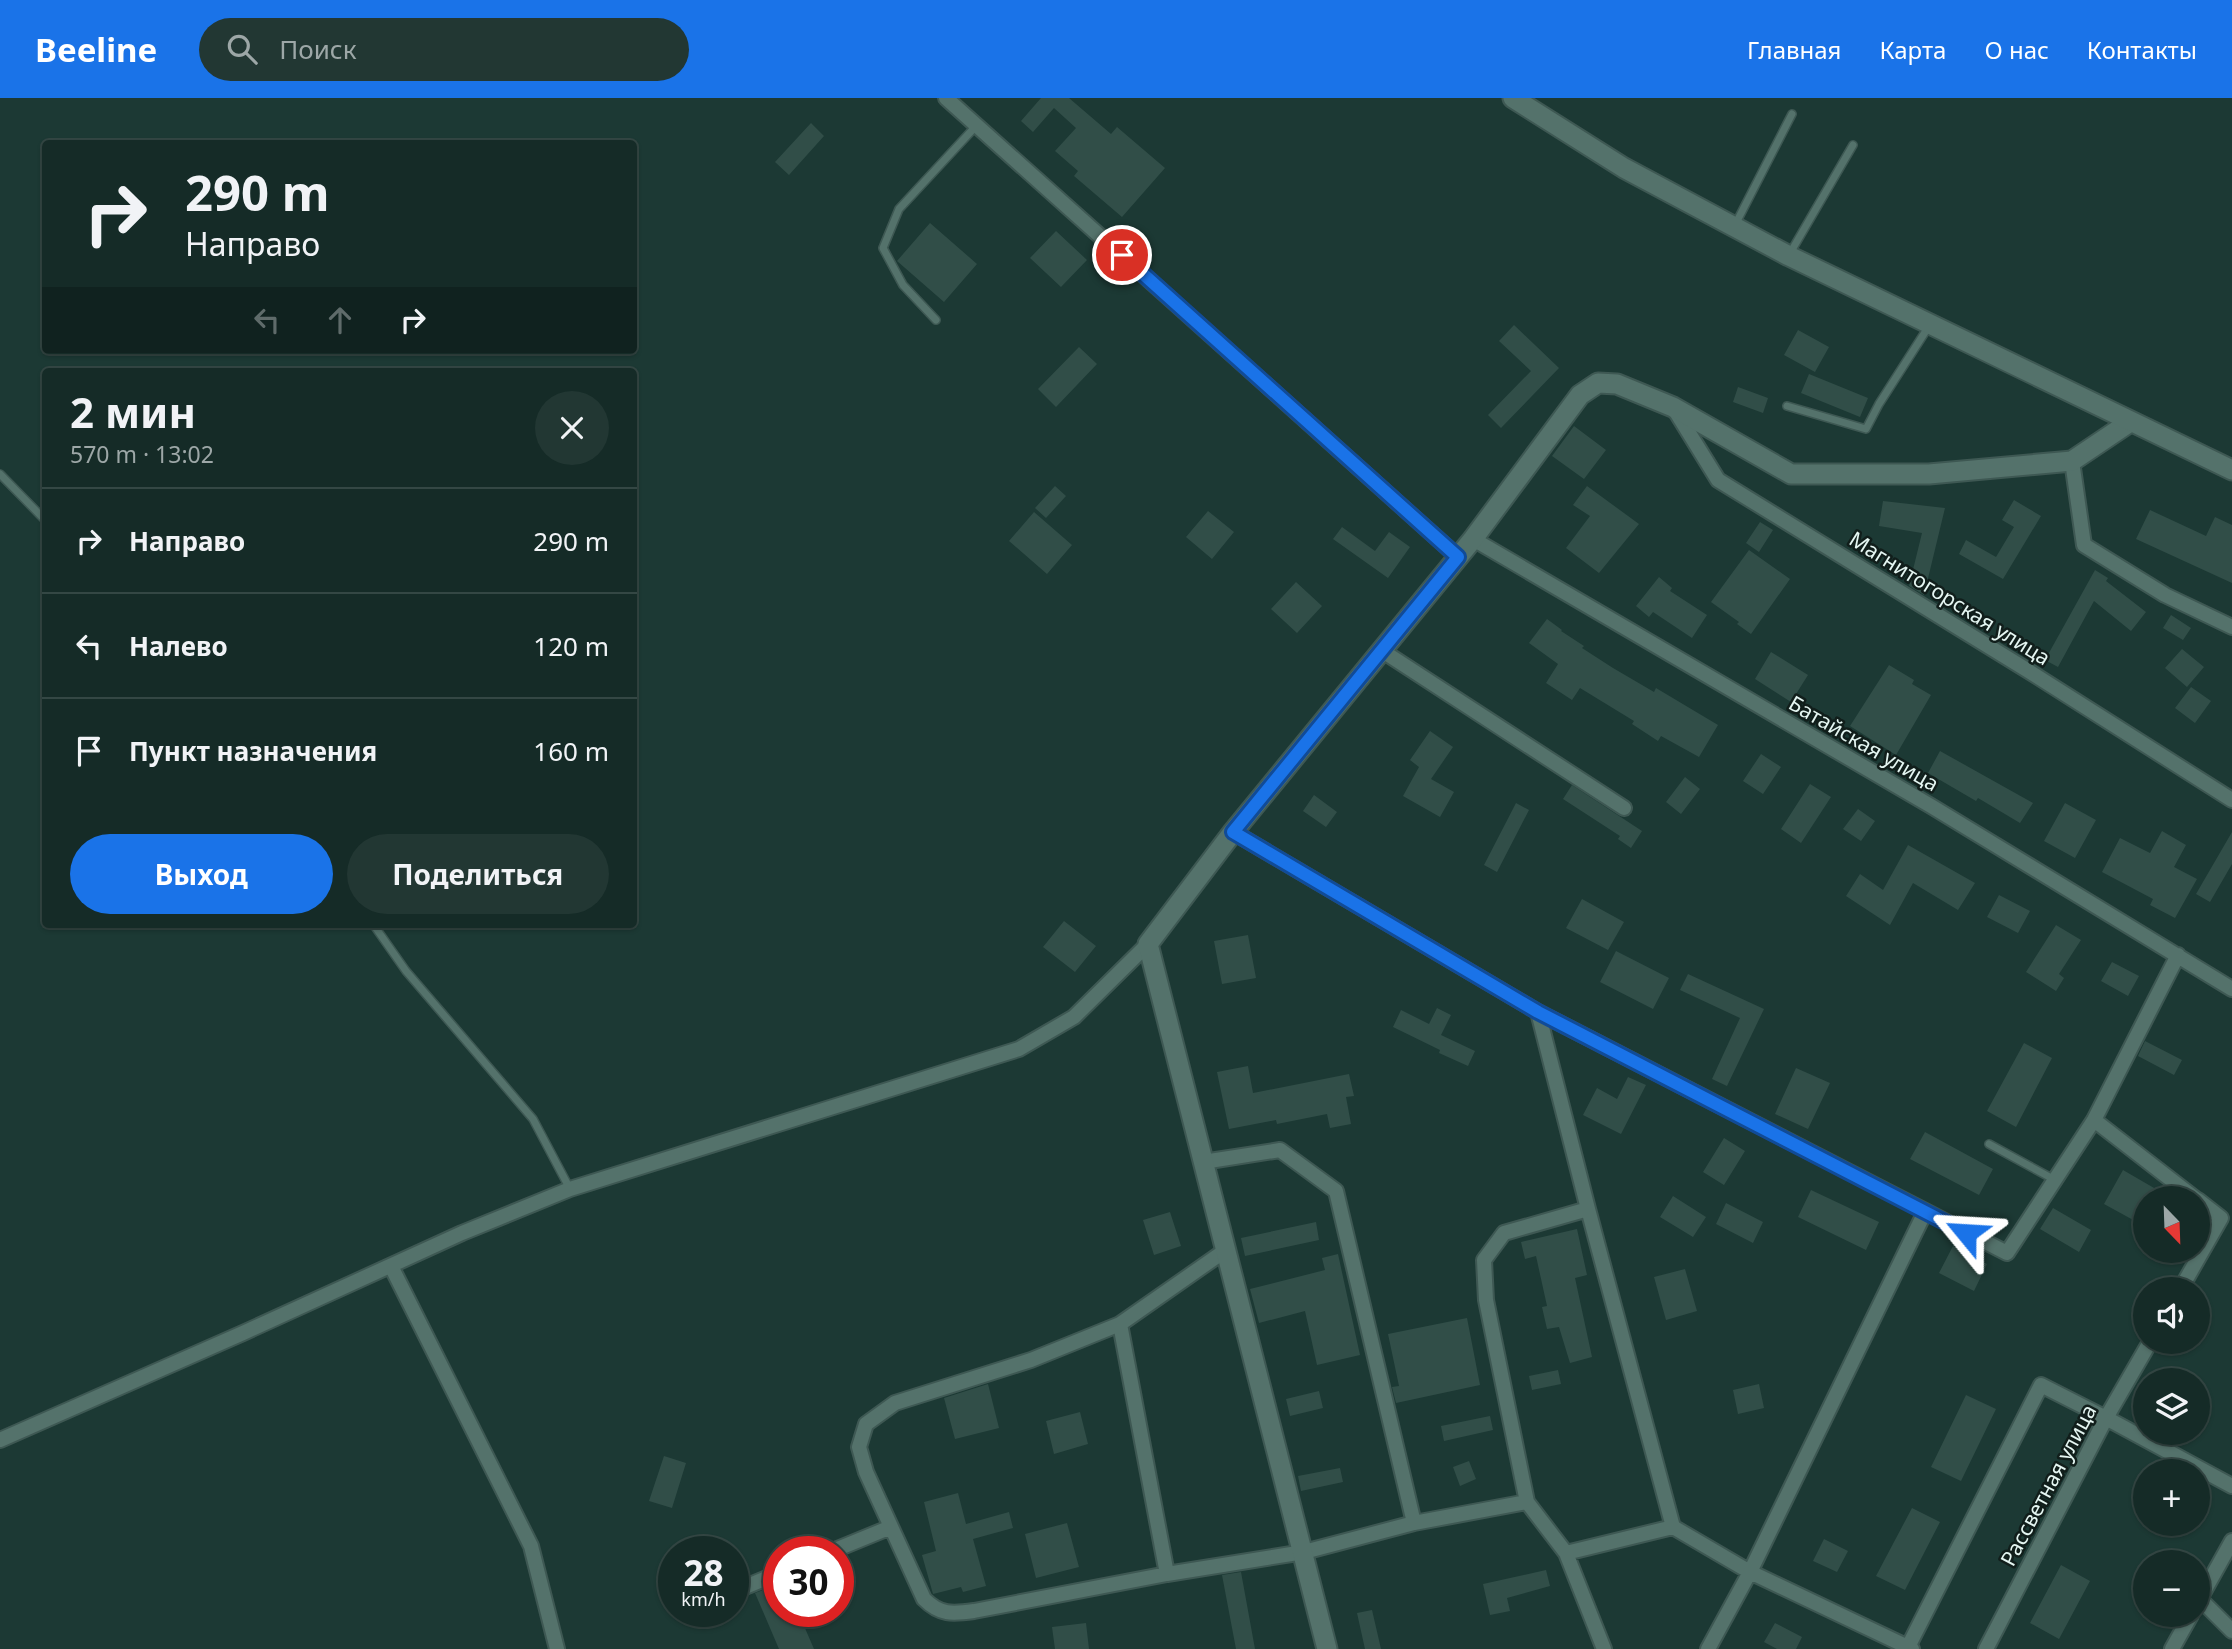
<!DOCTYPE html>
<html lang="ru">
<head>
<meta charset="utf-8">
<style>
  :root { --surface:#152b27; --page:#223733; --text:#f1f3f6; --muted:#9da7a7; --line:#344744; --accent:#1a73e8 }
  body { margin:0; font-family:"Noto Sans",sans-serif; background:var(--page); color:var(--text); height:100vh; display:flex; flex-direction:column; font-size:26px; white-space:nowrap }
  * { box-sizing:border-box; margin:0 }
  p { font-size:23px; color:var(--muted) }
  .icon { flex:none; width:38px; height:38px; fill:none; stroke:currentColor; stroke-width:2; stroke-linecap:round; stroke-linejoin:round }
  .map { position:relative; flex:1; overflow:hidden }
  .drawer { position:absolute; left:42px; top:270px; width:595px; height:560px; display:flex; flex-direction:column; background:var(--surface); border-radius:7px; box-shadow:0 2px 5px #0004,0 0 0 2px var(--line) }
  .drawer>* { flex:none }
  .top-card { position:absolute; left:42px; top:42px; width:595px; height:214px; border-radius:7px; box-shadow:0 2px 5px #0004,0 0 0 2px var(--line); background:#152b27; color:var(--text); overflow:hidden }
  .needle { width:46px; rotate:157deg }
  .tools { position:absolute; left:2133px; top:1088px; display:grid; gap:14px }
  .tools a { display:grid; place-items:center; width:77px; height:77px; border-radius:50%; background:var(--surface); box-shadow:0 2px 5px #0004,0 0 0 2px var(--line); font-size:35px }
  .speed { position:absolute; left:658px; top:1438px; display:flex; gap:14px; font-size:35px; font-weight:700; text-align:center }
  .speed>* { display:grid; place-content:center; width:91px; height:91px; border-radius:50%; background:var(--surface); box-shadow:0 2px 5px #0004,0 0 0 2px var(--line); line-height:1 }
  .speed small { font-size:18px; font-weight:400 }
  .speed .limit { border:10px solid #d22; background:#fff; color:#111 }
  .pin { position:absolute; display:grid; place-items:center; width:60px; height:60px; color:#fff; margin:-30px; border:4px solid #fff; border-radius:50%; box-shadow:0 2px 7px #0007 }
  .me { position:absolute; width:77px; margin:-38px; rotate:297deg; stroke-linejoin:round; filter:drop-shadow(0 0 5px #0008) }
  .turn { display:flex; align-items:center; gap:24px; height:147px; padding:0 28px; font-size:32px }
  .turn .icon { width:91px; height:91px; stroke-width:2.5 }
  .turn b { display:block; font-size:49px; line-height:60px }
  .lanes { display:flex; align-items:center; height:66px; padding:0 28px; background:#0003; justify-content:center; gap:35px; direction:ltr }
  .lanes .off { opacity:.35 }
  .round { display:grid; place-items:center; flex:none; width:74px; height:74px; border-radius:37px; background:var(--page) }
  .head { display:flex; align-items:center; justify-content:space-between; height:119px; padding:0 28px }
  h1 { font-size:42px; font-weight:700; line-height:52px }
  .button { display:flex; gap:14px; margin-top:auto; padding:14px 28px }
  .button a { flex:1; height:80px; border-radius:42px; background:var(--accent); color:#fff; font-size:28px; font-weight:700; line-height:80px; text-align:center }
  .button a+a { background:var(--page); color:var(--text) }
  ul { padding:0; list-style:none }
  li { display:flex; align-items:center; gap:21px; height:105px; padding:0 28px; border-top:2px solid var(--line) }
  li div { flex:1 }
  li b { display:block; font-size:26px }
  li em { font-style:normal }
  header { display:flex; align-items:center; gap:42px; box-sizing:border-box; height:98px; padding:0 35px; background:var(--accent); color:#fff }
  header strong { font-size:33px }
  nav { display:flex; gap:38px; margin-inline-start:auto; font-size:24px }
  .search { width:490px; height:63px; background:var(--page); display:flex; align-items:center; gap:18px; box-sizing:border-box; padding:0 24px; border-radius:38px; color:var(--muted); font-size:26px }
  .map>svg:first-child { display:block }
  .building { fill:#314e48 }
  .lines { fill:none; stroke-linecap:round; stroke-linejoin:round }
  .service-casing { stroke:#3e5853; stroke-width:10 }
  .minor-casing { stroke:#3e5853; stroke-width:18 }
  .tertiary-casing { stroke:#3e5853; stroke-width:23 }
  .secondary-casing { stroke:#3e5853; stroke-width:23 }
  .service { stroke:#54726b; stroke-width:7 }
  .minor { stroke:#54726b; stroke-width:14 }
  .tertiary { stroke:#54726b; stroke-width:19 }
  .secondary { stroke:#54726b; stroke-width:19 }
  .route-casing { stroke:#114b97; stroke-width:18 }
  .route { stroke:#1a73e8; stroke-width:12 }
  .labels { text-anchor:middle; dominant-baseline:central; stroke-width:5; stroke-linejoin:round; paint-order:stroke }
  .street-label { font-size:21px; fill:#e5f6f2; stroke:#111e1b }
</style>
</head>
<body>
<header>
<strong>Beeline</strong>
<div class="search"><svg class="icon" aria-label="search" viewBox="0 0 24 24"><circle cx="10" cy="10" r="6"/><path d="M15 15l6 6"/></svg>Поиск</div>
<nav><a>Главная</a><a>Карта</a><a>О нас</a><a>Контакты</a></nav>
</header>
<div class="map">
<svg width="2232" height="1551" viewBox="0 0 2232 1551">
  <rect width="100%" height="100%" fill="#1c3934"/>
  <path class="building" d="M1041,0H1069L1111,36L1117,29L1165,70L1122,119L1074,78L1078,73L1055,53L1076,30L1054,10L1033,34L1021,23Z
    M811,25L824,38L789,77L775,64Z
    M930,125L977,166L944,204L897,163Z
    M1056,133L1087,162L1061,189L1030,160Z
    M1514,227L1559,270L1501,330L1488,317L1531,273L1499,243Z
    M1798,232L1829,249L1815,274L1784,257Z
    M1079,249L1097,266L1056,309L1038,291Z
    M1809,276L1868,300L1860,319L1801,295Z
    M1738,289L1768,300L1763,315L1733,304Z
    M1574,328L1606,352L1584,381L1552,358Z
    M1055,388L1066,398L1046,420L1035,410Z
    M1587,388L1639,426L1599,475L1566,450L1590,418L1573,407Z
    M2014,402L2041,418L2003,481L1959,456L1966,442L1996,459L2014,429L2002,422Z
    M1883,403L1945,410L1924,497L1909,488L1922,435L1879,428Z
    M2150,412L2206,438L2215,419L2232,427V485L2136,441Z
    M1208,413L1234,434L1212,461L1186,439Z
    M1034,414L1072,447L1047,476L1009,443Z
    M1760,424L1773,432L1759,454L1746,445Z
    M1342,429L1375,453L1389,434L1410,449L1388,480L1333,441Z
    M1749,452L1790,481L1751,536L1737,526L1739,524L1711,504Z
    M2095,472L2108,480L2106,483L2146,514L2131,533L2094,503L2058,569L2045,562Z
    M1659,479L1672,490L1670,493L1707,517L1692,540L1653,514L1649,519L1636,508Z
    M1296,484L1322,508L1297,535L1271,511Z
    M2171,517L2191,530L2183,542L2163,530Z
    M1547,521L1562,532L1561,533L1584,548L1582,550L1613,570L1654,594L1656,590L1718,627L1699,659L1661,638L1658,643L1632,626L1634,623L1580,590L1572,602L1546,585L1558,566L1529,545Z
    M2182,551L2204,569L2187,589L2165,570Z
    M1771,554L1808,577L1791,604L1755,581Z
    M1889,567L1914,582L1912,586L1931,597L1896,657L1850,628Z
    M2191,589L2211,603L2195,625L2175,610Z
    M1430,633L1453,649L1431,681L1454,694L1440,719L1403,698L1419,669L1410,662Z
    M1940,653L2033,705L2020,725L1978,700L1976,703L1928,675Z
    M1761,656L1781,669L1763,696L1743,683Z
    M1685,679L1700,691L1681,716L1666,704Z
    M1810,686L1831,699L1801,745L1781,731Z
    M1572,687L1642,733L1631,750L1618,741L1620,738L1563,701Z
    M1314,697L1337,714L1326,729L1303,713Z
    M1516,705L1529,712L1497,774L1484,767Z
    M2065,705L2096,722L2075,760L2044,743Z
    M1858,711L1875,723L1861,743L1843,731Z
    M2162,733L2186,747L2174,769L2197,781L2175,820L2150,807L2153,801L2102,774L2120,740L2150,755Z
    M2232,734V766L2210,804L2196,796Z
    M1908,747L1975,785L1958,812L1913,785L1890,827L1846,798L1860,776L1883,792Z
    M1999,797L2030,813L2018,835L1987,819Z
    M1582,801L1624,824L1608,852L1566,830Z
    M1064,823L1096,848L1075,874L1043,849Z
    M2056,827L2081,842L2059,876L2064,880L2056,893L2026,874Z
    M1248,837L1256,880L1222,886L1214,843Z
    M1616,853L1669,880L1653,911L1600,884Z
    M2112,864L2139,878L2128,898L2101,883Z
    M1688,876L1764,911L1727,988L1712,981L1740,920L1680,892Z
    M1437,910L1451,917L1441,937L1475,953L1468,968L1439,955L1440,952L1393,929L1401,912L1429,926Z
    M2145,943L2182,962L2174,977L2138,958Z
    M2024,945L2052,960L2016,1029L1987,1013Z
    M1248,968L1253,995L1349,976L1354,998L1346,999L1351,1026L1330,1030L1327,1016L1277,1026L1276,1022L1229,1031L1217,974Z
    M1796,970L1830,985L1808,1031L1775,1016Z
    M1628,979L1646,987L1621,1036L1583,1017L1597,990L1617,1001Z
    M1925,1034L1993,1071L1979,1097L1910,1061Z
    M1724,1040L1745,1053L1724,1087L1703,1074Z
    M2123,1072L2173,1101H2146V1129L2104,1106Z
    M1811,1092L1879,1124L1866,1152L1798,1119Z
    M1673,1098L1706,1119L1693,1139L1660,1119Z
    M1726,1105L1763,1124L1753,1145L1716,1126Z
    M2053,1110L2091,1132L2079,1154L2040,1131Z
    M1170,1114L1181,1148L1154,1157L1143,1122Z
    M1316,1124L1319,1142L1245,1158L1241,1140Z
    M1577,1131L1587,1177L1575,1180L1592,1259L1570,1265L1559,1229L1547,1231L1542,1209L1547,1208L1536,1158L1525,1161L1521,1144Z
    M1953,1148L1987,1166L1974,1193L1939,1175Z
    M1338,1156L1360,1257L1317,1267L1305,1213L1259,1225L1250,1191L1325,1172L1322,1160Z
    M1685,1171L1697,1213L1666,1222L1654,1179Z
    M1467,1220L1480,1287L1396,1305L1392,1289L1399,1288L1388,1236Z
    M1558,1272L1561,1286L1532,1292L1529,1278Z
    M988,1286L999,1330L955,1341L944,1300Z
    M1759,1286L1764,1310L1738,1316L1733,1292Z
    M1319,1293L1323,1310L1290,1318L1286,1301Z
    M1966,1297L1996,1311L1961,1383L1931,1369Z
    M1080,1314L1088,1346L1054,1356L1046,1323Z
    M1490,1318L1493,1332L1444,1343L1441,1328Z
    M664,1358L686,1365L672,1410L649,1403Z
    M1469,1363L1476,1381L1460,1388L1453,1369Z
    M1340,1370L1343,1384L1301,1393L1298,1378Z
    M958,1395L966,1426L1009,1414L1013,1430L973,1441L986,1488L963,1494L961,1489L933,1496L922,1457L936,1453L924,1404Z
    M1912,1410L1940,1424L1905,1492L1876,1478Z
    M1067,1425L1079,1469L1036,1480L1025,1436Z
    M1824,1441L1848,1453L1837,1474L1813,1463Z
    M2061,1467L2090,1483L2059,1541L2030,1525Z
    M1546,1472L1550,1488L1507,1500L1510,1513L1490,1517L1483,1486Z
    M1241,1474L1255,1551H1236L1222,1477Z
    M779,1486V1514H798L814,1551H779L755,1495Z
    M1372,1512L1381,1551H1365L1357,1515Z
    M1086,1525L1089,1551H1055L1052,1529Z
    M1775,1525L1802,1539L1796,1551H1777L1764,1544Z"/>
  <g class="lines">
    <defs>
      <path id="service" d="M1735,127L1792,16
        M1789,157L1853,47
        M936,222L903,187L883,150L899,111L976,28
        M1787,308L1866,331L1879,306L1929,228
        M0,376L46,423
        M373,826L406,873L533,1021L570,1091
        M1989,1046L2055,1082"/>
      <path id="minor" d="M946,0L1458,459
        M1673,309L1718,382L2027,572L2232,702
        M2072,363L2084,447L2165,497L2232,529
        M1473,441L1931,708L2232,891
        M1381,552L1624,710
        M1233,734L1538,914L2007,1155L2094,1022L2178,857
        M1538,914L1588,1111L1673,1429
        M2094,1022L2196,1101
        M1203,1064L1280,1052L1336,1093L1414,1425
        M1588,1111L1504,1135L1484,1162L1486,1202L1527,1404L1566,1455L1604,1551
        M1226,1152L1120,1226L1031,1262L895,1305L866,1326L859,1349L866,1374L924,1501C940,1517 952,1516 974,1513L1167,1476L1304,1454L1414,1425L1527,1404
        M391,1168L531,1448L557,1551
        M2180,1192L2221,1120L2198,1102
        M1120,1226L1167,1476
        M0,1342L243,1235L462,1135L570,1091L1019,951L1074,919L1148,846
        M830,1454L891,1429
        M1566,1455L1673,1429L1750,1474L1912,1551
        M745,1489L779,1475
        M2200,1501L2232,1533
        M2198,1504L2232,1443
        M1708,1551L1750,1474L1925,1114
        M1907,1551L2041,1287L2106,1320L2232,1388
        M1986,1551L2106,1320L2150,1244
        M2172,1551L2191,1517"/>
      <path id="tertiary" d="M1327,1551L1148,846L1233,734L1473,441L1580,297L1598,285L1617,286L1673,309L1791,376H1929L2072,363L2130,324"/>
      <path id="secondary" d="M1513,0L1624,70L1789,158L2232,372"/>
    </defs>
    <use href="#service" class="service-casing"/>
    <use href="#minor" class="minor-casing"/>
    <use href="#tertiary" class="tertiary-casing"/>
    <use href="#secondary" class="secondary-casing"/>
    <use href="#service" class="service"/>
    <use href="#minor" class="minor"/>
    <use href="#tertiary" class="tertiary"/>
    <use href="#secondary" class="secondary"/>
  </g>
  <g class="lines">
    <defs>
      <path id="route" d="M1122,157L1458,459L1233,734L1538,914L1966,1135"/>
    </defs>
    <use href="#route" class="route-casing"/>
    <use href="#route" class="route"/>
  </g>
  <g class="labels">
    <g class="street-label">
      <text transform="translate(1950 500) rotate(32)">Магнитогорская улица</text>
      <text transform="translate(1864 645) rotate(30)">Батайская улица</text>
      <text transform="translate(2048 1387) rotate(-62)">Рассветная улица</text>
    </g>
  </g>
</svg>
<div class="tools">
<a><svg class="needle" viewBox="-14 -14 28 28"><path d="M0-13l5 13h-10z" fill="#e53935"/><path d="M0 13l5-13h-10z" fill="#9da7a7"/></svg></a>
<a><svg class="icon" aria-label="sound" viewBox="0 0 24 24"><path d="M4 9h4l5-4v14l-5-4H4zM17 9q2 3 0 6"/></svg></a>
<a><svg class="icon" aria-label="layers" viewBox="0 0 24 24"><path d="M12 4l9 5-9 5-9-5zM3 14l9 5 9-5"/></svg></a>
<a>+</a>
<a>−</a>
</div>
<div class="speed"><div>28<small>km/h</small></div><div class="limit">30</div></div>
<div class="pin" style="left:1122px;top:157px;background:#d93025"><svg class="icon" aria-label="arrive" viewBox="0 0 24 24"><path d="M6 21V4h12l-3 4 3 4H6"/></svg></div>
<svg class="me" style="left:1966px;top:1135px" viewBox="-20 -20 40 40"><path d="M0-17L14 15 0 8-14 15z" fill="#1a73e8" stroke="#fff" stroke-width="4"/></svg>
<div class="top-card">
<div class="turn"><svg class="icon" aria-label="right" viewBox="0 0 24 24"><path d="M7 20v-9h11M14 6l5 5-5 5"/></svg><div><b>290 m</b>Направо</div></div>
<div class="lanes"><svg class="icon off" aria-label="left" viewBox="0 0 24 24"><path d="M17 20v-9H6M10 6l-5 5 5 5"/></svg><svg class="icon off" aria-label="ahead" viewBox="0 0 24 24"><path d="M12 20V5M6 11l6-6 6 6"/></svg><svg class="icon" aria-label="right" viewBox="0 0 24 24"><path d="M7 20v-9h11M14 6l5 5-5 5"/></svg></div>
</div>
<section class="drawer">
<div class="head"><div><h1>2 мин</h1><p>570 m · 13:02</p></div><a class="round"><svg class="icon" aria-label="close" viewBox="0 0 24 24"><path d="M6 6l12 12M18 6L6 18"/></svg></a></div>
<ul>
<li><svg class="icon" aria-label="right" viewBox="0 0 24 24"><path d="M7 20v-9h11M14 6l5 5-5 5"/></svg><div><b>Направо</b></div><em>290 m</em></li>
<li><svg class="icon" aria-label="left" viewBox="0 0 24 24"><path d="M17 20v-9H6M10 6l-5 5 5 5"/></svg><div><b>Налево</b></div><em>120 m</em></li>
<li><svg class="icon" aria-label="arrive" viewBox="0 0 24 24"><path d="M6 21V4h12l-3 4 3 4H6"/></svg><div><b>Пункт назначения</b></div><em>160 m</em></li>
</ul>
<div class="button"><a>Выход</a><a>Поделиться</a></div>
</section>
</div>
</body>
</html>
